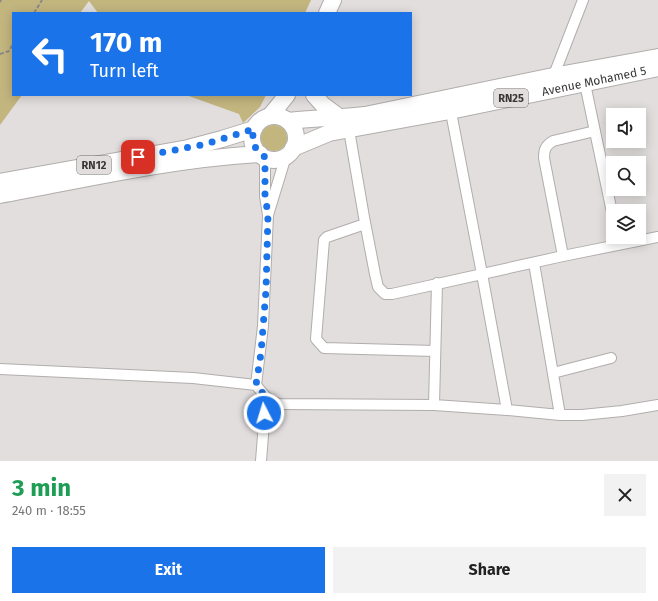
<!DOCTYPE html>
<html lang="en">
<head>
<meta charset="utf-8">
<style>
  :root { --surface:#fff; --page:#f2f2f2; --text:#222; --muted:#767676; --accent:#1a73e8 }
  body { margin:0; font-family:"Fira Sans",sans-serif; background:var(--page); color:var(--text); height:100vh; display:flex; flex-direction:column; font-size:15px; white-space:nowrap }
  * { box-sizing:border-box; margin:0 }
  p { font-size:13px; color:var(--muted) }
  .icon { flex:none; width:22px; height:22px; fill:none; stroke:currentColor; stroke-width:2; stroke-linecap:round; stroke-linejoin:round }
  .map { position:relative; height:461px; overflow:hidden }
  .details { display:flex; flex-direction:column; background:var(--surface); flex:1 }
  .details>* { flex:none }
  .guide { position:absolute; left:12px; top:12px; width:400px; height:84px; border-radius:0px; box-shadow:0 2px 10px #0003; background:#1a73e8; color:#fff; overflow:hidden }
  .tools { position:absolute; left:606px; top:108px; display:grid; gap:8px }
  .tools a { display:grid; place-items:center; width:40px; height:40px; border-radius:0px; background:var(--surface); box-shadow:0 2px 10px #0003; font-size:20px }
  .pin { position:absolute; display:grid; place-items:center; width:34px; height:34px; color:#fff; margin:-17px; border-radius:8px; box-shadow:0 2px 6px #0006 }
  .me { position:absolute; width:44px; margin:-22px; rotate:355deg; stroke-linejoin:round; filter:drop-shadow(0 0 3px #0008) }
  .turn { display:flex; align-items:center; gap:14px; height:84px; padding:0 12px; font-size:18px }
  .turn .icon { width:52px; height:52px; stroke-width:2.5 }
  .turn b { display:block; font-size:28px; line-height:34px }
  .round { display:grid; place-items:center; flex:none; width:42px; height:42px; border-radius:0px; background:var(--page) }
  .summary { display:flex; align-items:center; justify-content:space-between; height:68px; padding:0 12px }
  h1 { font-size:24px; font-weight:700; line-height:30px; color:#1e9e55 }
  .action { display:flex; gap:8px; margin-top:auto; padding:8px 12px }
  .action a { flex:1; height:46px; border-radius:0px; background:var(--accent); color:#fff; font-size:16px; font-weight:700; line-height:46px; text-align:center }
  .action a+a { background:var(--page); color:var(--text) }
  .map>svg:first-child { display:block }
  .green { fill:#c3b57e }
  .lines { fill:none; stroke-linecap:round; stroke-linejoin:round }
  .minor-casing { stroke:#b1adac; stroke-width:12 }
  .primary-casing { stroke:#b1adac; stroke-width:18 }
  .path { stroke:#8b8888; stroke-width:2; stroke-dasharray:4 2; stroke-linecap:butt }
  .minor { stroke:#fff; stroke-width:10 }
  .primary { stroke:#fff; stroke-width:16 }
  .route { stroke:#1a73e8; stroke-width:7; stroke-dasharray:0 12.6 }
  .labels { text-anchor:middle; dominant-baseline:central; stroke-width:4; stroke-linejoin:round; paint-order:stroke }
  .shield { fill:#e2dedd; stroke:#6b6868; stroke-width:1 }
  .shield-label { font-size:11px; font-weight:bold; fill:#383636 }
  .street-label { font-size:12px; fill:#383636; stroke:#e2dedd }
</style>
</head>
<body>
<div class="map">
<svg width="658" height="461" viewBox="0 0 658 461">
  <rect width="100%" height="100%" fill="#e2dedd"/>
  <path class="green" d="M0,0H311L305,13H98L89,1L80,13H13V95H22L0,125Z
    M186,95H266L260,107L243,123L239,114Z
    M261 138a13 13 0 1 1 26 0a13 13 0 1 1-26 0Z"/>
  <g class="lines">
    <defs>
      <path id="minor" d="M584,79L613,217
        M552,80L583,0
        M450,107L482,274L507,410
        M349,130L364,217L375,274L378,287L385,294H392L563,256L658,237
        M265,157V196L268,215L286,156
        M268,215L263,326L256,385C263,394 268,401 279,404L434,405L507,410L560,415H582L622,411L658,405
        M365,224L327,237L324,240L316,339L324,348L435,351
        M563,256L544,158C544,150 545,146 553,141L595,131
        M534,263L560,415
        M0,369L193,378L256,385
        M553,373L611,358
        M434,405L437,283
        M261,461L266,397"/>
      <g id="primary">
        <path d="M327,13L333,0"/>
        <path d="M314,95L323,105L339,117"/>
        <path d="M270,116L287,95"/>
        <circle cx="274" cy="138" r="22"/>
        <path d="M288,121C314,118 339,118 365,115L553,76L658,57"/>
        <path id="s1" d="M293,148L329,133L450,111L658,68"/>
        <path d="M0,182L188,148L222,139L254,129"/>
        <path d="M0,195C86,179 172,159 260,154"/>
      </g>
    </defs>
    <use href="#minor" class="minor-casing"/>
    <use href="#primary" class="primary-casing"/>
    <path class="path" d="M0,2L1,0
      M34,13L42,0
      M0,54L9,51L13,44"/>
    <use href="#minor" class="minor"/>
    <use href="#primary" class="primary"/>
  </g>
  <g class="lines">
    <path class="route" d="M138,157L206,144L254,129C251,141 254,150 265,157V196L268,214L266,290L261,353L256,385L266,397L264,413"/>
  </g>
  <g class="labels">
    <g class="shield">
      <rect x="494" y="89" width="34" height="18" rx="3"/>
      <rect x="77" y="156" width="34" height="18" rx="3"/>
    </g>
    <g class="shield-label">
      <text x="511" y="98">RN25</text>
      <text x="94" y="165">RN12</text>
    </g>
    <g class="street-label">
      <text stroke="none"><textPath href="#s1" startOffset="309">Avenue Mohamed 5</textPath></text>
    </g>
  </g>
</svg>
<div class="tools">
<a><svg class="icon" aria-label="sound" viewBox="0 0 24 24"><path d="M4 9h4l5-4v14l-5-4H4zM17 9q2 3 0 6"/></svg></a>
<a><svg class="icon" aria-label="search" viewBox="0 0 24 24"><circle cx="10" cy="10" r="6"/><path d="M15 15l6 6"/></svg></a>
<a><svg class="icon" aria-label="layers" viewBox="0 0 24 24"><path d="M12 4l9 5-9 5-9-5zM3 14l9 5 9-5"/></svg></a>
</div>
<div class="pin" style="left:138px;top:157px;background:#d93025"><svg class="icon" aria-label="arrive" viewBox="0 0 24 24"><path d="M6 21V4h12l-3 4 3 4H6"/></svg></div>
<svg class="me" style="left:264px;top:413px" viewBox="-20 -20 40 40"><circle r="17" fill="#1a73e8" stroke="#fff" stroke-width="3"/><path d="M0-11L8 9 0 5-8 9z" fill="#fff"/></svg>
<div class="guide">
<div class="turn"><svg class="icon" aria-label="left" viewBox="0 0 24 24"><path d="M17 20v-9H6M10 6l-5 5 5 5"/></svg><div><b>170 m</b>Turn left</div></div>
</div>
</div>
<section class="details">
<div class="summary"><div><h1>3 min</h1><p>240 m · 18:55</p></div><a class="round"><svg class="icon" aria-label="close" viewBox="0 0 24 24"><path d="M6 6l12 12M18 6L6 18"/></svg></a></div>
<div class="action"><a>Exit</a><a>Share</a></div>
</section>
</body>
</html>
